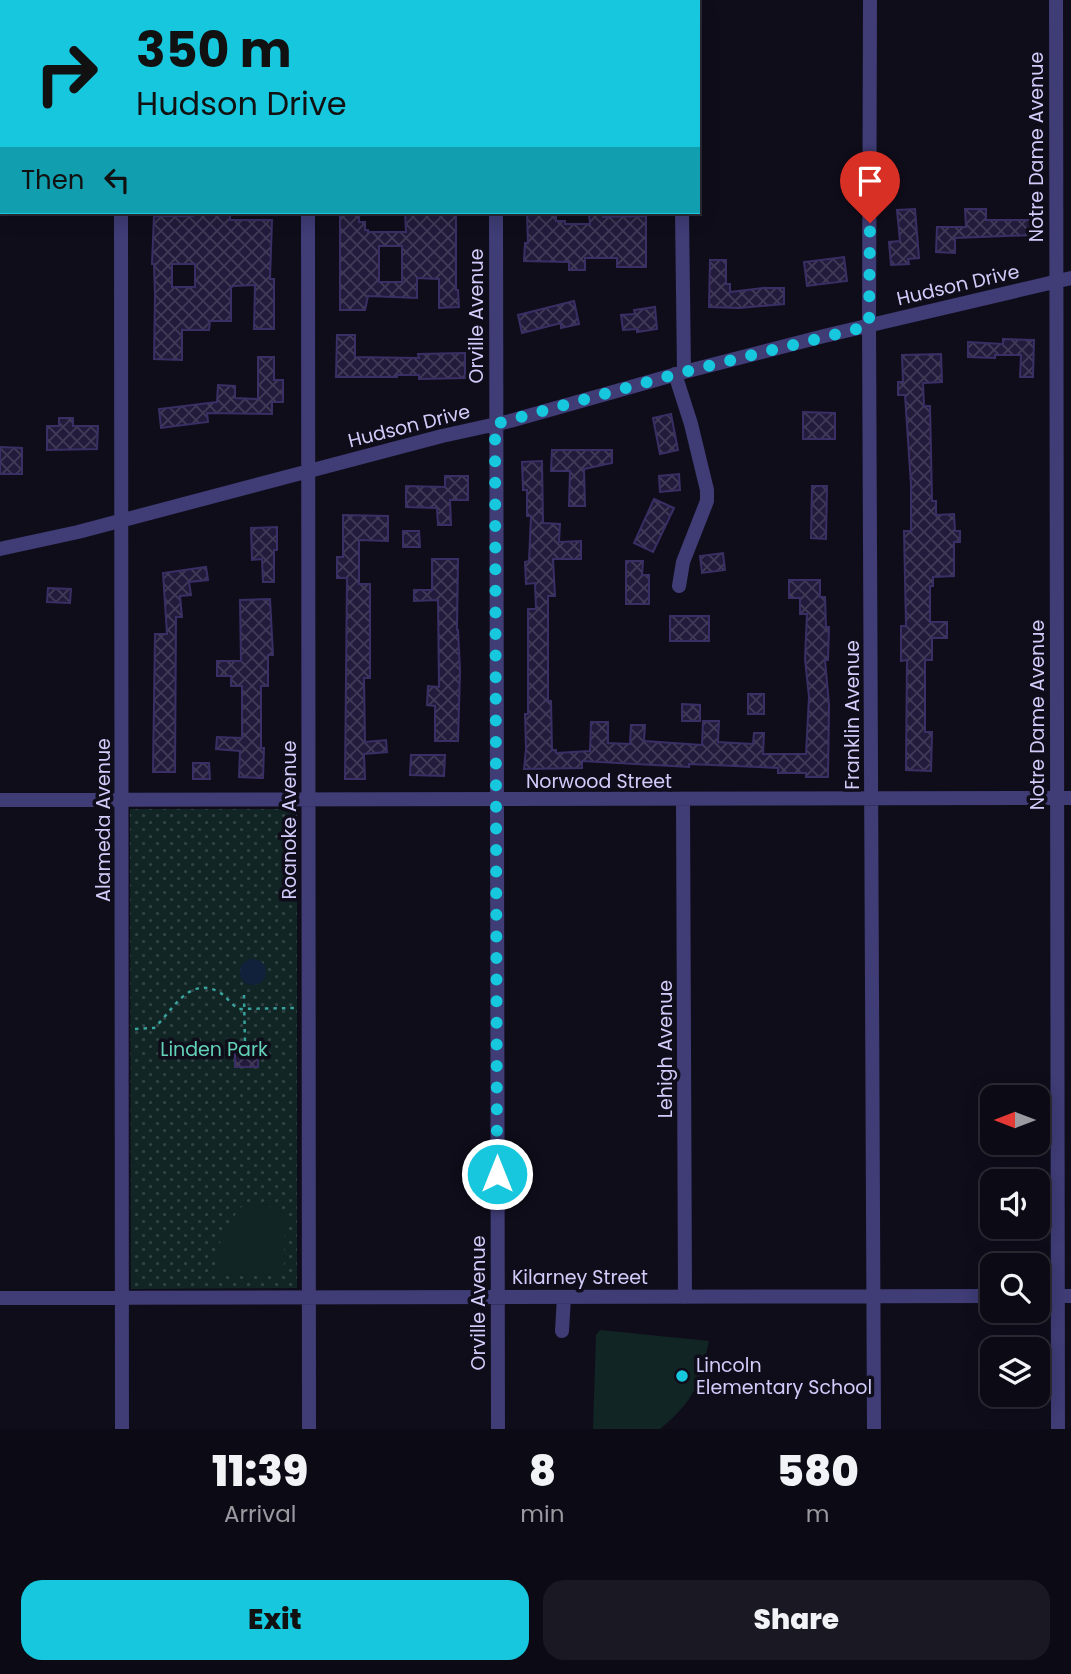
<!DOCTYPE html>
<html lang="en">
<head>
<meta charset="utf-8">
<style>
  :root { --surface:#0c0a14; --page:#1a1822; --text:#f1f3f6; --muted:#9a9aa0; --line:#2c2b34; --accent:#16c7dd }
  body { margin:0; font-family:Poppins,sans-serif; background:var(--page); color:var(--text); height:100vh; display:flex; flex-direction:column; font-size:26px; white-space:nowrap }
  * { box-sizing:border-box; margin:0 }
  p { font-size:23px; color:var(--muted) }
  .icon { flex:none; width:38px; height:38px; fill:none; stroke:currentColor; stroke-width:2; stroke-linecap:round; stroke-linejoin:round }
  .map { position:relative; height:1429px; overflow:hidden }
  .sheet { display:flex; flex-direction:column; background:var(--surface); flex:1 }
  .sheet>* { flex:none }
  .top-card { position:absolute; left:0px; top:0px; width:700px; height:214px; box-shadow:0 4px 18px #0003,0 0 0 2px var(--line); background:#16c7dd; color:#111; overflow:hidden }
  .needle { width:46px; rotate:270deg }
  .fabs { position:absolute; left:980px; top:1085px; display:grid; gap:14px }
  .fabs a { display:grid; place-items:center; width:70px; height:70px; border-radius:14px; background:var(--surface); box-shadow:0 4px 18px #0003,0 0 0 2px var(--line); font-size:35px }
  .pin { position:absolute; display:grid; place-items:center; width:60px; height:60px; color:#fff; margin:-72px -30px; border-radius:50% 50% 50% 0; rotate:-45deg; box-shadow:0 0 7px #0007 }
  .pin .icon { rotate:45deg }
  .me { position:absolute; width:77px; margin:-38px; rotate:0deg; stroke-linejoin:round; filter:drop-shadow(0 0 5px #0008) }
  .turn { display:flex; align-items:center; gap:24px; height:147px; padding:0 21px; font-size:32px }
  .turn .icon { width:91px; height:91px; stroke-width:2.5 }
  .turn b { display:block; font-size:49px; line-height:60px }
  .then { display:flex; align-items:center; height:66px; padding:0 21px; background:#0003; gap:14px; font-size:26px }
  .eta { display:flex; justify-content:space-evenly; align-items:center; height:119px; text-align:center }
  .eta b { font-size:42px; font-weight:800; line-height:49px }
  .button { display:flex; gap:14px; margin-top:auto; padding:14px 21px }
  .button a { flex:1; height:80px; border-radius:21px; background:var(--accent); color:#111; font-size:28px; font-weight:800; line-height:80px; text-align:center }
  .button a+a { background:var(--page); color:var(--text) }
  .map>svg:first-child { display:block }
  .grass { fill:url(#grass-dots) }
  .pitch { fill:#112524 }
  .water { fill:#11213c }
  .building { fill:url(#building-cross-hatch); stroke:#3a2f64; stroke-width:2; fill-rule:evenodd }
  .lines { fill:none; stroke-linecap:round; stroke-linejoin:round }
  .path { stroke:#38a29d; stroke-width:2.5; stroke-dasharray:3.5 5; stroke-linecap:butt }
  .minor { stroke:#3f3c76; stroke-width:14 }
  .route { stroke:#16c7dd; stroke-width:12; stroke-dasharray:0 21.6 }
  .poi-dot { fill:#16c7dd; stroke:#100d1b; stroke-width:2.5 }
  .labels { text-anchor:middle; dominant-baseline:central; stroke-width:7; stroke-linejoin:round; paint-order:stroke }
  .street-label { font-size:19px; fill:#d2ccfa; stroke:#100d1b }
  .park-label { font-size:19px; fill:#61d2b6; stroke:#100d1b }
  .poi-label { font-size:19px; fill:#d2ccfa; stroke:#100d1b; text-anchor:start }
</style>
</head>
<body>
<div class="map">
<svg width="1071" height="1429" viewBox="0 0 1071 1429">
  <defs>
    <pattern id="grass-dots" width="8" height="8" patternUnits="userSpaceOnUse" patternTransform="scale(1.75)"><rect width="8" height="8" fill="#112524"/><path d="M2 2h.1M6 6h.1" fill="none" stroke="#334345" stroke-width="1.8" stroke-linecap="round"/></pattern>
    <pattern id="building-cross-hatch" width="8" height="8" patternUnits="userSpaceOnUse" patternTransform="scale(1.75)"><rect width="8" height="8" fill="#221b3b"/><path d="M0 0l8 8M0 8l8-8" fill="none" stroke="#413b58"/></pattern>
  </defs>
  <rect width="100%" height="100%" fill="#100d1b"/>
  <path class="grass" d="M130,809H297V1288L131,1289Z"/>
  <path class="pitch" d="M264,1204L285,1213L284,1272L279,1275L216,1274C217,1241 222,1233 241,1207Z
    M600,1330L709,1341C700,1384 695,1400 660,1429H593L596,1335Z"/>
  <path class="water" d="M240 972a13 13 0 1 1 26 0a13 13 0 1 1-26 0Z"/>
  <path class="building" d="M915,209L919,258L908,259L909,264L891,265L889,242L900,241L897,210Z
    M965,209H986V220H1033V235L955,238V253L936,252L937,227H966Z
    M193,212L230,215V220H272L270,279H274V329H254L255,285L233,286L231,288V321H210L209,330H182V360L154,359L155,296L154,264H152L154,216H193ZM172,264H195V287H172Z
    M340,212H359V222H365V230H368V232H406L405,212H456V290H458L459,307L439,308V279L417,278V298L368,296L365,310H340ZM379,246H402V282H379Z
    M527,213H556V221H565V224H590L589,214L603,213V217L646,216V267H617V258H585V270H569V262L524,261L525,243H528Z
    M844,257L847,281L807,286L804,262Z
    M710,260H726V284H730V292L763,288H784V304L739,308L709,307Z
    M574,301L579,324L561,328V323L522,333L518,315Z
    M655,307L657,329L637,332V329L623,330L621,315L635,314L634,310Z
    M337,335H355V357L419,358L418,354L465,353V378L419,379V375H397V377H336Z
    M1003,339L1034,340L1033,377H1020L1021,355H995V358L968,357V342L1003,344Z
    M941,354L942,382L923,383L924,406H930L932,501H936V515L954,514L955,531H960V542H954V576L933,577V586H930V622H947V638H932V660H925V732H932L931,771L906,770L907,660L901,661V626H906L904,531H911V485L905,395H898V382H903L902,355Z
    M258,357H274V380H283V402H272V414L207,413L208,422L161,428L159,409L217,402L218,385L235,386V398L258,399Z
    M803,412L835,413V439H803Z
    M671,414L678,450L660,454L653,418Z
    M59,418H73V426H98L97,449L47,450V426H59Z
    M0,447L22,448V474H0Z
    M552,450H612V463L584,469L585,506H569L570,471H551Z
    M542,461L543,523L560,524L559,542L581,541V559H553L555,596H548V701H551L552,750H556V753L590,751L591,722H608V743L630,744L631,725H645L644,741L702,745L703,721H719L718,742L753,744L754,733H764L763,754H806L809,697L805,659L807,614H800V598H789V580H820V597H825L826,627H829L828,660H825L829,705L828,777H806V773H778V768L689,764V767L582,761V768L524,769L526,749L525,714H528V609H536L535,583L526,584L525,562L529,561L531,516H527V490H523L522,462Z
    M679,474L680,490L660,492L659,476Z
    M445,476H468V500H450L451,525H438L437,508L406,507V486L445,487Z
    M812,486H827L826,539L811,538Z
    M654,499L674,508L653,552L634,543Z
    M343,515L388,516V541L359,540V584H370V678H364L365,742L386,740L387,752L364,754L365,779H345L347,578H337V557H343Z
    M277,527V550H274V582H263L262,559L252,560L251,528Z
    M403,531H419L420,547H403Z
    M723,553L725,570L702,573L700,556Z
    M432,559H458L457,630H458L460,671L458,741H435V706L427,705L428,686L439,687L438,600L414,601V590H432Z
    M626,561H643L642,575H649V604H626Z
    M206,567L208,580L189,582L191,595L180,596L182,617H176L175,772H153L155,634H167L163,573Z
    M48,588L71,589L70,603L47,602Z
    M270,599L273,655H268V686H261V748H264L263,778L239,777L240,751L216,749L217,737L242,738V686H231V676H217V661H241L240,600Z
    M670,616H709V641H670Z
    M748,694H764V714H748Z
    M682,704L700,705V721H682Z
    M411,755H445L444,776L410,775Z
    M193,763H209L210,779H193Z
    M235,1045H258V1067H235Z"/>
  <g class="lines">
    <path class="path" d="M244,995L245,1045
      M135,1029L154,1028C172,1012 187,977 217,991C226,995 230,1004 239,1009L294,1008"/>
    <path class="minor" d="M120,0V2
      M308,0V2
      M495,0V2
      M682,0V2
      M870,0L869,326L874,1429
      M1056,0L1058,1429
      M0,39H2
      M121,212L122,1429
      M308,212L309,1429
      M496,212L498,1429
      M682,212L684,372
      M675,374L691,424L707,490V501L683,562L679,586
      M0,549L78,532L442,436L510,421L684,372L824,336L1071,278
      M0,800L1071,798
      M683,800L685,1297
      M1038,1296H1071
      M0,1298L992,1296
      M562,1331L564,1297"/>
  </g>
  <g class="lines">
    <path class="route" d="M497,1174L495,424L684,372L869,326L870,223"/>
  </g>
  <circle class="poi-dot" cx="682" cy="1376" r="7"/>
  <g class="labels">
    <g class="street-label">
      <text transform="translate(1036 147) rotate(-90)">Notre Dame Avenue</text>
      <text transform="translate(958 285) rotate(-13)">Hudson Drive</text>
      <text transform="translate(476 316) rotate(-90)">Orville Avenue</text>
      <text transform="translate(409 426) rotate(-14)">Hudson Drive</text>
      <text transform="translate(852 715) rotate(-90)">Franklin Avenue</text>
      <text transform="translate(1037 715) rotate(-90)">Notre Dame Avenue</text>
      <text x="599" y="781">Norwood Street</text>
      <text transform="translate(103 820) rotate(-90)">Alameda Avenue</text>
      <text transform="translate(289 820) rotate(-90)">Roanoke Avenue</text>
      <text transform="translate(665 1049) rotate(-90)">Lehigh Avenue</text>
      <text x="580" y="1277">Kilarney Street</text>
      <text transform="translate(478 1303) rotate(-90)">Orville Avenue</text>
    </g>
    <g class="park-label">
      <text x="214" y="1049">Linden Park</text>
    </g>
    <g class="poi-label">
      <text x="696" y="1365">Lincoln<tspan x="696" dy="22">Elementary School</tspan></text>
    </g>
  </g>
</svg>
<div class="fabs">
<a><svg class="needle" viewBox="-14 -14 28 28"><path d="M0-13l5 13h-10z" fill="#e53935"/><path d="M0 13l5-13h-10z" fill="#9a9aa0"/></svg></a>
<a><svg class="icon" aria-label="sound" viewBox="0 0 24 24"><path d="M4 9h4l5-4v14l-5-4H4zM17 9q2 3 0 6"/></svg></a>
<a><svg class="icon" aria-label="search" viewBox="0 0 24 24"><circle cx="10" cy="10" r="6"/><path d="M15 15l6 6"/></svg></a>
<a><svg class="icon" aria-label="layers" viewBox="0 0 24 24"><path d="M12 4l9 5-9 5-9-5zM3 14l9 5 9-5"/></svg></a>
</div>
<div class="pin" style="left:870px;top:223px;background:#d93025"><svg class="icon" aria-label="arrive" viewBox="0 0 24 24"><path d="M6 21V4h12l-3 4 3 4H6"/></svg></div>
<svg class="me" style="left:497px;top:1174px" viewBox="-20 -20 40 40"><circle r="17" fill="#16c7dd" stroke="#fff" stroke-width="3"/><path d="M0-11L8 9 0 5-8 9z" fill="#fff"/></svg>
<div class="top-card">
<div class="turn"><svg class="icon" aria-label="right" viewBox="0 0 24 24"><path d="M7 20v-9h11M14 6l5 5-5 5"/></svg><div><b>350 m</b>Hudson Drive</div></div>
<div class="then">Then<svg class="icon" aria-label="left" viewBox="0 0 24 24"><path d="M17 20v-9H6M10 6l-5 5 5 5"/></svg></div>
</div>
</div>
<section class="sheet">
<div class="eta">
<div><b>11:39</b><p>Arrival</p></div>
<div><b>8</b><p>min</p></div>
<div><b>580</b><p>m</p></div>
</div>
<div class="button"><a>Exit</a><a>Share</a></div>
</section>
</body>
</html>
